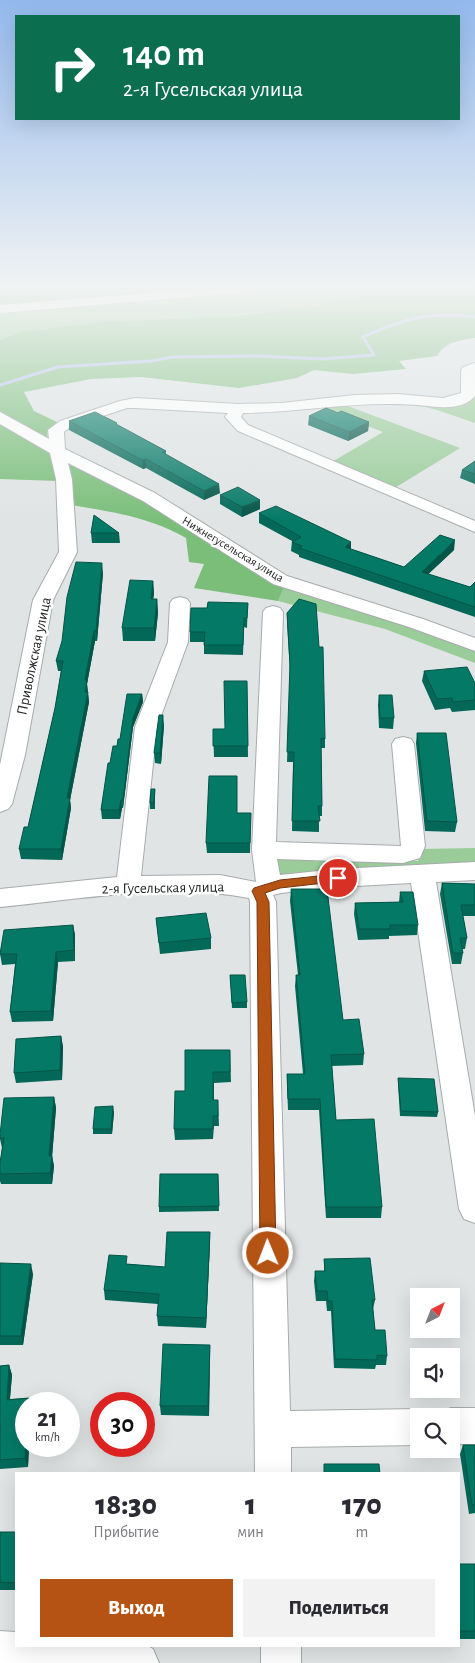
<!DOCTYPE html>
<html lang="ru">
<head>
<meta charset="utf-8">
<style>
  :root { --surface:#fff; --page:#f2f2f3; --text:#2b2b33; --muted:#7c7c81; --accent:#b55314 }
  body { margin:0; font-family:"Alegreya Sans",sans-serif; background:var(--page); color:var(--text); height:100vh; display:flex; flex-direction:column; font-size:19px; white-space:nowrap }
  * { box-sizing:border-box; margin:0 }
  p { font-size:16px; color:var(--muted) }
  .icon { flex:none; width:28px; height:28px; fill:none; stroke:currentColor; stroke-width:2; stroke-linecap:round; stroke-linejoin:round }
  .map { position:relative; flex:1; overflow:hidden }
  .details { position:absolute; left:15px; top:1472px; width:445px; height:175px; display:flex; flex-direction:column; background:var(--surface); border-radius:0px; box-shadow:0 5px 20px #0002 }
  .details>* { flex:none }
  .top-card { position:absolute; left:15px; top:15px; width:445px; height:105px; border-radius:0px; box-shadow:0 5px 20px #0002; background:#0b6e4f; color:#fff; overflow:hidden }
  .needle { width:32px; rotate:42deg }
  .fabs { position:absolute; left:410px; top:1288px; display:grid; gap:10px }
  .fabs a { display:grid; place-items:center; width:50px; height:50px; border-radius:0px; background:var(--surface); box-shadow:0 5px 20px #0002; font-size:25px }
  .speed { position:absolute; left:15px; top:1392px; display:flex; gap:10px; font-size:25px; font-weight:700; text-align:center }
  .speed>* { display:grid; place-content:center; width:65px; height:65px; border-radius:50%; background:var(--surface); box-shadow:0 5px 20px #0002; line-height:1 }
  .speed small { font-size:12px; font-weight:400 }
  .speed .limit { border:8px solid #d22; background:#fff; color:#111 }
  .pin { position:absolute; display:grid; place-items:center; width:42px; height:42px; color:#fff; margin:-21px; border:2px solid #fff; border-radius:50%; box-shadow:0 1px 5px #0007 }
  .me { position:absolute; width:55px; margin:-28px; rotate:359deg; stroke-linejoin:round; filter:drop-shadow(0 0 4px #0008) }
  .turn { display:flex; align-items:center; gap:18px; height:105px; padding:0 25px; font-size:22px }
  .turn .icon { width:65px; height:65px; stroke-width:2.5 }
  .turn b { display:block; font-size:35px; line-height:42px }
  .eta { display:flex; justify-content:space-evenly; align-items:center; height:85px; text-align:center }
  .eta b { font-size:30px; font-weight:800; line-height:35px }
  .button { display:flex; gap:10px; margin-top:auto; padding:10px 25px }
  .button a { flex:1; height:58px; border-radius:0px; background:var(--accent); color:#fff; font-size:20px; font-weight:800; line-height:58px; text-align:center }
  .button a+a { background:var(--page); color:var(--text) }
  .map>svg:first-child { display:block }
  .green { fill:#9c9 }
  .forest { fill:#7abe7a }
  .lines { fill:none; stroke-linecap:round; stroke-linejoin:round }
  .stream { stroke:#b4c1f2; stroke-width:3 }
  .minor-casing { stroke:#a7abac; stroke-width:2 }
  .minor { fill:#fff; fill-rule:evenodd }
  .wall { fill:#036858 }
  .shaded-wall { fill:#035547 }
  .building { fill:#047966; stroke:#035547 }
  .route { fill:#b55314; stroke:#76360d }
  .labels { text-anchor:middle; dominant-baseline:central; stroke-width:5; stroke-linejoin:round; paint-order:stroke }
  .far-street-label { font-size:12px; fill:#252727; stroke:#fff }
  .street-label { font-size:15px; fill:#252727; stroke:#fff }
</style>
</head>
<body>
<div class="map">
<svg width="475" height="1663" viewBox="0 0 475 1663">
  <rect width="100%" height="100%" fill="#e0e4e5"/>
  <path class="green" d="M0,288H115L0,296Z
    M257,288H399L306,308L0,340V308Z
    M475,394V423L437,410L398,400L428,403Z
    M337,402L460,448L393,489L330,463L383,432L311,404Z
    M293,578L417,617L475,638V663L385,629L278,601L284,587Z
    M475,848V865L273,877L268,854L418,861L420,849Z"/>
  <path class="forest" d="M115,288H257L164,297L0,308V296Z
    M399,288H475V338C460,340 445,342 437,356L399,361L406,369L353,374L314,370L297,378L239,388L141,377L91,379L24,392L34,411L59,423L47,432L49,452L58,481L0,479V340L22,332L106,322L233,316L306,308Z
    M65,461L142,498L284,587L278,601L194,588L204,564L189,562L186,538C149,517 113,512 71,505Z"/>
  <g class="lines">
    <path class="stream" d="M0,385L58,367L151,361L173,357L256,356L323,359L374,355L363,337C403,319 430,311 475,317"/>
    <defs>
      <path id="minor" d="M209,288H257L251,292L0,313V305Z
        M475,363V396C464,409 443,408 428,406C364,399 306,412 243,413L241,417L248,425L475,521V532L238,431L225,417L228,413L135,408H127L70,427L64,432L65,449L155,493L287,576L423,619L475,638V651L409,627L273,584L143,501L68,463L72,479L77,552L53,600L25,755L12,804L8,809L0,812V765L33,600L59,552L56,479L50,453L0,424V412L49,439L48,430L60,421L120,401L135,398L238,404L281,403L355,395L397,394L443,398L461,393V370L463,367Z
        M180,597L187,599L190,603L188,642L157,727L141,876L220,875L256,882L252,850L263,612L266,608L273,606L280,608L283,612L276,842L401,846L392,744L395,739L403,737L411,739L414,744L425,846L420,858L403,863L277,859L280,875L338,869L475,862V880L436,882L475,1116V1223L464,1219L459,1209L411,883L338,887L281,893L273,895L276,902L290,1411L419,1409L432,1416H419V1445L291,1447V1474H255L250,902L249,898C169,883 80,899 0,907V889L117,877L135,727L168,642L170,603L173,599Z
        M451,1408H475V1444H451V1416H437L438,1413Z
        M0,1631L16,1632V1646H148L153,1649L159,1663H0Z
        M261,1646H301V1663H261Z"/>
    </defs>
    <use href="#minor" class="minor-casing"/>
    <use href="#minor" class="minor"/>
  </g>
  <path class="wall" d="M338,413L369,422L368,431L348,441L308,425L309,416Z
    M69,421L117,425L166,451V454L220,493L204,500L146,468L143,469L69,430Z
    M475,461V484L460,478L462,470Z
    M220,495L260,509L242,517L220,504Z
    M259,513L351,542V549L404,567L454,550L428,574L470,587L475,582V617L299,557V555L291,551L292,541L259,523Z
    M91,533H119L120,543H92Z
    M103,573L97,641H95L87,684L89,702L70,800L71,808L62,860L21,859L19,849L28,827L55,708L61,671H58L56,661Z
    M153,581L154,594L153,599H157L158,613L155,641H123L122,628Z
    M248,603L247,628L244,627L243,655L204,654V642H190V632L207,608Z
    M287,613L325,739V748H321L322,806V816H319V832L292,831L293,762H287L290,673L287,622Z
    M424,671L475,683V710L452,712L450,708L435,710L422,681Z
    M247,681L248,757H214L213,729H225Z
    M142,694L143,702L133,727L123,808H122L120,819H102L101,810L110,763L117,746Z
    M379,695L394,718L393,729L379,728L378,705Z
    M164,725L161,764L155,763L154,753Z
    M417,733L457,822L455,832L425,831L416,743Z
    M155,789V809H150V803Z
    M237,813H251L250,853H207L206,843Z
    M442,883L475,884V916H463L467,938L465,949H462L463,953L461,964H452L440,894Z
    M291,889L343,1020L364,1054L363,1065L332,1066L336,1120L382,1207L381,1218H326L319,1110H288L287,1085V1074H303L295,986L296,975H298L290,901Z
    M400,892L418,925L417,935L389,936V939L358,940L354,914L355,903L399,902Z
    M156,918L211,938V949L160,954Z
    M73,925L75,935V961L58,962L53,1021L12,1022L10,1012L15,964L2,965L0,954Z
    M230,975L247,1002V1008H232Z
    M61,1036L63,1047L62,1080L16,1083L14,1073Z
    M230,1050L231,1082L214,1083V1100H218L219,1126H214L213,1139L175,1140L174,1129L185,1091Z
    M398,1078L438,1112L437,1117L400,1116L398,1084Z
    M54,1097L56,1108L52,1156L54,1166L52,1184H1L0,1181V1163L2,1148L0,1139V1135Z
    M114,1112L112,1134H93V1129Z
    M218,1174L219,1211L159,1212V1207Z
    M210,1232V1242L206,1328L158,1326L157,1316L158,1304L105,1300L104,1290L128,1264L165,1267Z
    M324,1259L375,1300L373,1309L375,1330L387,1356L386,1365H376L375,1369L334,1368L331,1311H327L326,1301H316L314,1281L315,1271H324Z
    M0,1263L33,1274L23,1345H0Z
    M210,1345L209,1416L161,1415L160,1406Z
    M9,1365L12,1375L10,1399L29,1398L30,1404H26V1446H29L28,1467L0,1469V1366Z
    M463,1445H475V1513L469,1514L460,1454Z
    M0,1532H16V1590H0Z
    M459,1564H475V1639H459Z"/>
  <path class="shaded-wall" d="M369,422L368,431L348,441L349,432Z
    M146,459V468L143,469L142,460Z
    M219,484L220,493L204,500V491Z
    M260,500V509L242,517V507Z
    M455,540L454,550L421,581L422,572Z
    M351,542V552L345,547Z
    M102,563L103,573L97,641L96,631Z
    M153,581L154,594L151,612V599Z
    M157,599L158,613L155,641L154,628Z
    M94,631L95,641L87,684L89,702L70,800L71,808L62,860L61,849L67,798L85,692V680Z
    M142,694L143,702L133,727L123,808V800L133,718Z
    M163,715L164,725L161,764L160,753Z
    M121,800L122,808L120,819L119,810Z
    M73,925L75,935V961L74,950Z
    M56,952L58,962L53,1021L51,1011Z
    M61,1036L63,1047L62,1080L60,1070Z
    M54,1097L56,1108L52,1158V1156L54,1166L52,1184L50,1173L49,1156Z
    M113,1106L114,1112L112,1134L111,1129Z
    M210,1232V1242L206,1328V1318Z
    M31,1264L33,1274L23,1345L21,1336Z
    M210,1345V1354L209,1416L208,1406Z
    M9,1365L12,1375L9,1409L7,1400Z
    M26,1437V1446H29L28,1467L25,1458Z"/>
  <path class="building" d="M326,408L338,413L341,411L369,422L349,432L309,416Z
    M95,412L117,423L116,424L166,451L162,452L219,484L204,491L146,459L142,460L69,421Z
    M475,461V474L462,470Z
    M238,487L260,500L242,507L220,495Z
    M276,506L351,542L345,547L404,567L440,535L455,540L422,572L470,587L475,582V607L299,548L302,546L292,542L301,537L259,513Z
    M94,515L119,533H91Z
    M76,562L102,563L96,631H94L85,680H87L85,692H88L67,798H70L61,849H19L24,827H28L55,708L63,661H56L62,641L67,597Z
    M130,580L153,581L151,599H157L154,628H122Z
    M299,599L316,604L319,647H323L325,739L321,738L322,806H318L320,821H292L294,752H287L290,664L287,613Z
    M208,602L248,603L247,618H244L243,645H204L205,632H190L191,608H207Z
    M467,667L475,683V700L453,702L452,698L437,699L424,671Z
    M224,681H247L248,746H213V729H225Z
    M127,694H142L133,718L123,800H121L119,810H101L108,763H110L113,746H117L118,739H120Z
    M379,695H392L394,718H380Z
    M159,715H163L160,753H154Z
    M417,733H446L457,822L427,821Z
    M209,776H237V813H251L250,843H206Z
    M151,789H155L154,803H150Z
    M442,883L475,884V905H461L467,938H460L463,953H453Z
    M291,889H327L343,1020L359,1019L364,1054L331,1055L336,1120L374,1119L382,1207H326L320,1099H288L287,1074H305L296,975H300Z
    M400,892H413L418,925H390V929H359L355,903L403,902Z
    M206,913L211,938L159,943L156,918Z
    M73,925L74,950L56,952L51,1011L10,1012L17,954H0L4,930Z
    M230,975H245L247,1002L232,1003Z
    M61,1036L60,1070L14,1073L16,1039Z
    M185,1050H230V1072H213V1100H218V1116H213V1129H174L175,1091H185Z
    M398,1078L434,1079L438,1112L401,1111Z
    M54,1097L49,1156H52L50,1173L0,1174V1163L4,1138H0V1135L4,1098Z
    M113,1106L111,1129H93L95,1107Z
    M160,1174H218L219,1206L159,1207Z
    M167,1232H210L206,1318L157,1316L159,1294L104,1290L109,1255L127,1256L126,1264L165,1267Z
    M370,1258L375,1300H372L375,1330H385L387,1356L377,1355V1360L335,1359L332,1301H328L327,1291H317L315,1271H325L324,1259Z
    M0,1263L31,1264L21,1336H0Z
    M163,1344L210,1345L208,1406H160Z
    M9,1365L7,1400L29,1398L28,1404H26V1437L25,1458L0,1460V1366Z
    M463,1445H475V1505H472Z
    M324,1464H379L380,1474H324Z
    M0,1532H16V1583L0,1582Z
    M459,1564H475V1631H459Z"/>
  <linearGradient id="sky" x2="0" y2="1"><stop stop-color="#93b9ec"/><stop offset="0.55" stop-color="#f1f3f3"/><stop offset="1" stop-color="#f1f3f3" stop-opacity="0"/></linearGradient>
  <rect width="475" height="521" fill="url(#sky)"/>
  <path class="route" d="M338,874L342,875L344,878L342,881L280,888L265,893L269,902L276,1253L273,1258L268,1260L263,1258L260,1253L257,902L252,891L254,888L280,880Z"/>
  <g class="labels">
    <g class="far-street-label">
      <text transform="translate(233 549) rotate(31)">Нижнегусельская улица</text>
    </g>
    <g class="street-label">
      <text transform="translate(34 656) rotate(-78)">Приволжская улица</text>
      <text transform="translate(163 888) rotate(-1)">2-я Гусельская улица</text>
    </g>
  </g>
</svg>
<div class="fabs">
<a><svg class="needle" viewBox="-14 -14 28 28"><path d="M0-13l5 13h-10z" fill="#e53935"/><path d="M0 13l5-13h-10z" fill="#7c7c81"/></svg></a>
<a><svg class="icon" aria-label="sound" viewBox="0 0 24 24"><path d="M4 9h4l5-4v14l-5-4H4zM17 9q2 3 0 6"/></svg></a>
<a><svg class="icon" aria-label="search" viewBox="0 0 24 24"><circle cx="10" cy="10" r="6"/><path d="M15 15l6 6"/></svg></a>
</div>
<div class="speed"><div>21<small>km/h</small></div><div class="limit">30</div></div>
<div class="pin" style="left:338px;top:878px;background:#d93025"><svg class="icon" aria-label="arrive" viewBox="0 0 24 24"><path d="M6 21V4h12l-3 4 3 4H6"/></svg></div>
<svg class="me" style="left:268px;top:1253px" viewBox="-20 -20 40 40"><circle r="17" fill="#b55314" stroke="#fff" stroke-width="3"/><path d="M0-11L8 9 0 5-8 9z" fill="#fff"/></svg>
<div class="top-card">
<div class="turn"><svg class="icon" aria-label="right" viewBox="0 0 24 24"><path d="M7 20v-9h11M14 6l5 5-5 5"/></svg><div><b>140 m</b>2-я Гусельская улица</div></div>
</div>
<section class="details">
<div class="eta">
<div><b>18:30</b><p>Прибытие</p></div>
<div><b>1</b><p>мин</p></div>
<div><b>170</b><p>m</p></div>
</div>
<div class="button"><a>Выход</a><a>Поделиться</a></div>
</section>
</div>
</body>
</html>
